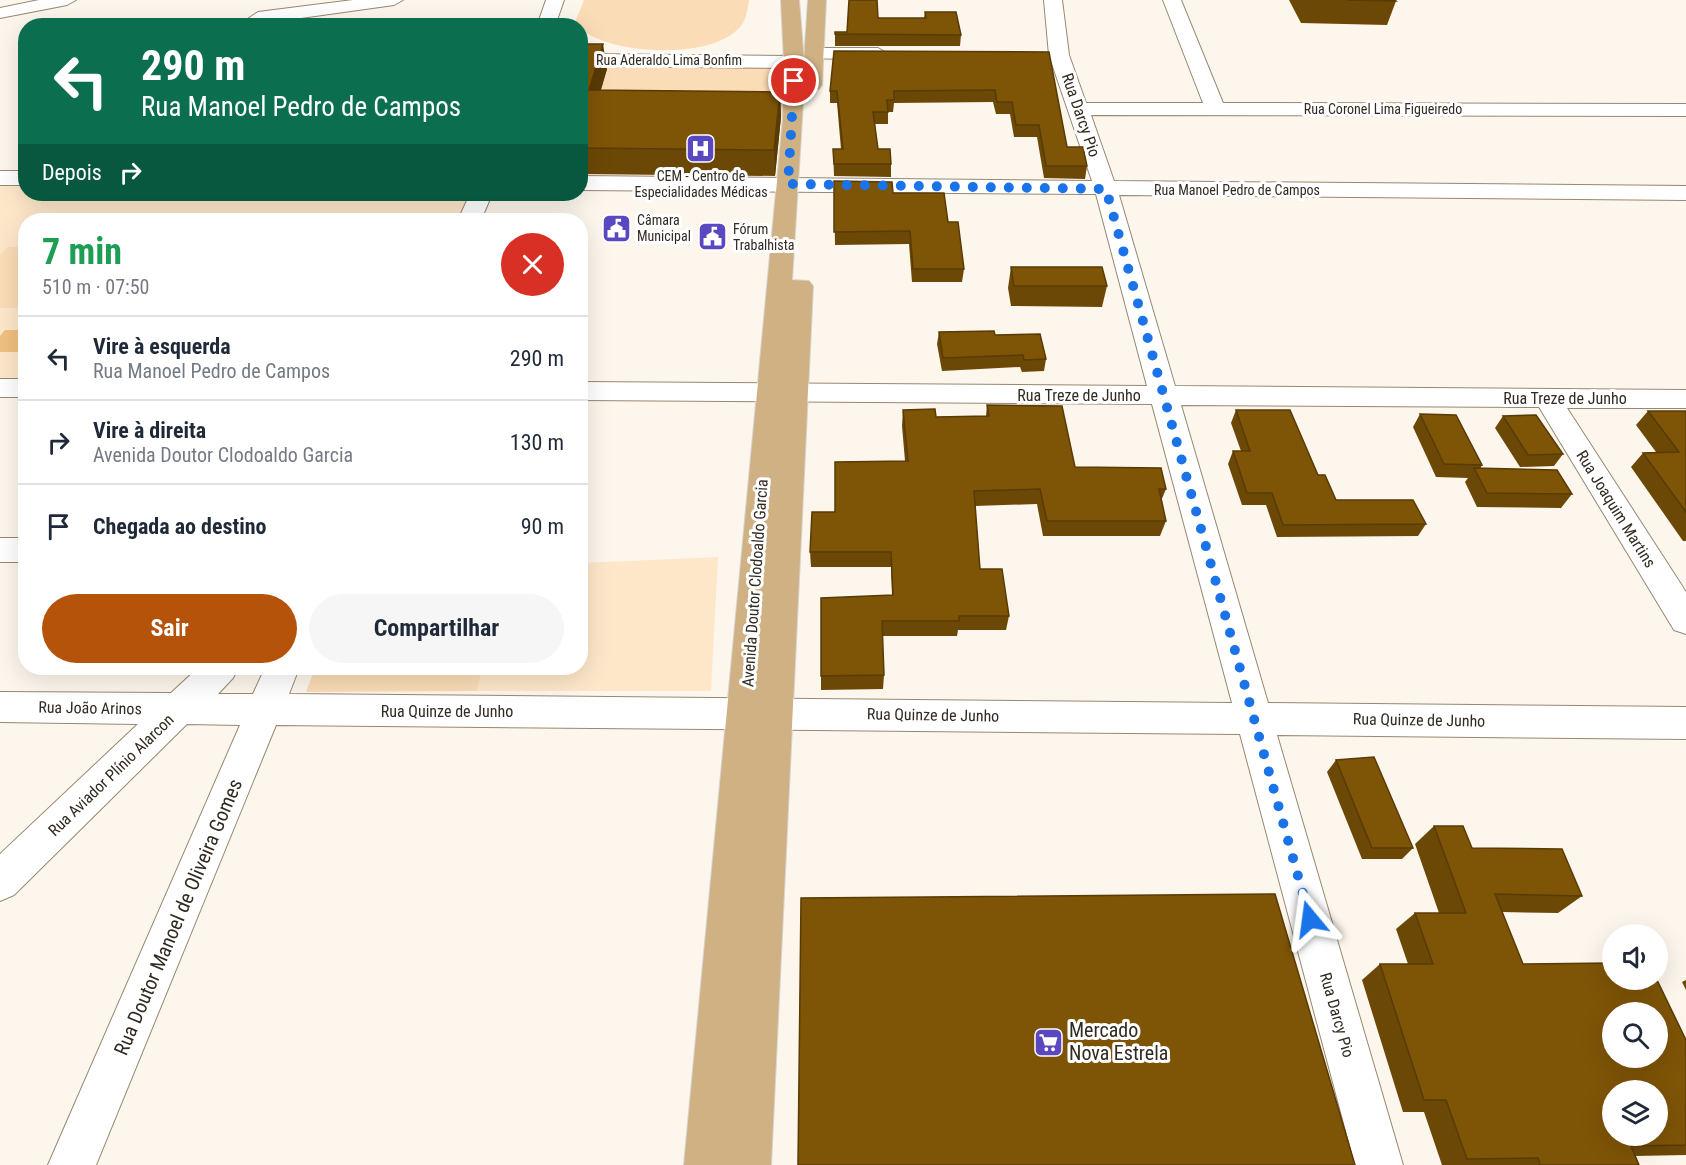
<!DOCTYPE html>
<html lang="pt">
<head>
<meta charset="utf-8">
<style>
  :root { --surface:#fff; --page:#f6f6f7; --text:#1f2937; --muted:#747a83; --line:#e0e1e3; --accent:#b45309 }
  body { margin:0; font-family:"Roboto Condensed",sans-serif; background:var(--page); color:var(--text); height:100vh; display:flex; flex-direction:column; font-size:22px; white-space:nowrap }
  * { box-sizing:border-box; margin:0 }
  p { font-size:20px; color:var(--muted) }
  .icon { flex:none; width:33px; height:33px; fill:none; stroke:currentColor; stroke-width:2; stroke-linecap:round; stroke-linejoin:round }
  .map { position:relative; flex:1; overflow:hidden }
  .panel { position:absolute; left:18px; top:213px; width:570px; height:462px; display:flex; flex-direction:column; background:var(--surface); border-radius:24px; box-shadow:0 6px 24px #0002 }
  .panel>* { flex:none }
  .top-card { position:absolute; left:18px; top:18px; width:570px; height:183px; border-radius:24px; box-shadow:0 6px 24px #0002; background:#0b6e4f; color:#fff; overflow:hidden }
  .fabs { position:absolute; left:1602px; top:924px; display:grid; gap:12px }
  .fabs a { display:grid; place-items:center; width:66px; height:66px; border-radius:50%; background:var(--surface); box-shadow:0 6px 24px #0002; font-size:30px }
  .pin { position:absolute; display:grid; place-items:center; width:51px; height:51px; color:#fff; margin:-26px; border:3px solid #fff; border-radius:50%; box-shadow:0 2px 6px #0007 }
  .me { position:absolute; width:66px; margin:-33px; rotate:344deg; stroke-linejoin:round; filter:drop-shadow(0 0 4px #0008) }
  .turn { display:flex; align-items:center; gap:21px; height:126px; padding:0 24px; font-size:27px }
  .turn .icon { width:78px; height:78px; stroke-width:2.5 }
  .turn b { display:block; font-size:42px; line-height:51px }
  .then { display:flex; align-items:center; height:57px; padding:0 24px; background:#0003; gap:12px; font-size:22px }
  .round { display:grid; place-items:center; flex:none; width:63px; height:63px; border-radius:32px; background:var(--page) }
  .headline { display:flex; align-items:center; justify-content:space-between; height:102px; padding:0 24px }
  h1 { font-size:36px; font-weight:700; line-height:45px; color:#1e9e55 }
  .primary-button { display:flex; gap:12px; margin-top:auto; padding:12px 24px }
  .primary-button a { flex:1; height:69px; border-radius:36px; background:var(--accent); color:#fff; font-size:24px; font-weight:700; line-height:69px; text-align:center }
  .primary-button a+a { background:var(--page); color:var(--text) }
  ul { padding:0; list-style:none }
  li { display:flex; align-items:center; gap:18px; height:84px; padding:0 24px; border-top:2px solid var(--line) }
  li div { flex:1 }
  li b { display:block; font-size:22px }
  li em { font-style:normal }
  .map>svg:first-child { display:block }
  .built { fill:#fee7c9 }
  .green { fill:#fadcb6 }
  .water { fill:#f0c07f }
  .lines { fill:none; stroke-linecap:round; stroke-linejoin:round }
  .minor-casing { stroke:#988771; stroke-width:2 }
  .major-casing { stroke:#d6d4d3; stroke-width:2 }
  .minor { fill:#fff; fill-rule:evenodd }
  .major { fill:#d0b183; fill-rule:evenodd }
  .wall { fill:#6c4806 }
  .shaded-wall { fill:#583b05 }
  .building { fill:#7e5407; stroke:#583b05; stroke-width:1.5; fill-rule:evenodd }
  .route { stroke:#1a73e8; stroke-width:10; stroke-dasharray:0 18 }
  .labels { text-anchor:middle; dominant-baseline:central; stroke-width:6; stroke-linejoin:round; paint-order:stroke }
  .far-street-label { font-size:14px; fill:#312a21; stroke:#fff }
  .far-poi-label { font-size:14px; fill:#312a21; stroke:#fff; text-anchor:start }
  .street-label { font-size:16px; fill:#312a21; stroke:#fff }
  .near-street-label { font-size:20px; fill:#312a21; stroke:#fff }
  .near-poi-label { font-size:20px; fill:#312a21; stroke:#fff; text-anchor:start }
</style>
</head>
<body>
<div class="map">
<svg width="1686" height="1165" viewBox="0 0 1686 1165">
  <rect width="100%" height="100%" fill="#fdf6ec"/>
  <path class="built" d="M0,185L25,186L26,194H478L467,220H26L25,387L0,386Z
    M718,557L711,691H477L482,668H580L581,563Z"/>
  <path class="green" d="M584,0H749C748,6 747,13 745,19C727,61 615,56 584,31L581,40L580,26L574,25Z
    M609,63L789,65L788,117L593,115Z
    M8,247H25V308H0V255Z
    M315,668H482L477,691L306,692Z"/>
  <path class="water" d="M5,330H25V352H0V336Z"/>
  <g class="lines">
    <defs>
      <path id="minor" d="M39,0H76L67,5L0,18V8Z
        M353,0H403L394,5L258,24L249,18L258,12Z
        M546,0H564L555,26H537Z
        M1044,0H1062L1069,55L1086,103H1203L1163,0H1181L1223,103L1686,104V116L1091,115L1114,181L1686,186V200L1119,195L1175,386L1686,390V408H1567L1686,592V634L1674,630L1539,407L1181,405L1268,703L1686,707V739L1277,735L1403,1165H1355L1240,734L276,725L96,1165H48L240,725L187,724L14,895L0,901V854L138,724L0,722V692L171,693L198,668H238L233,678L218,694H253L265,668H299L289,694L1232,703L1152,404L580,400V382L1147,386L1096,194L580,190V176L1092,181L1049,55Z
        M814,48H878L888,54L878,60L807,58L804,54L807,50Z
        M580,54L794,56L804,62L794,68L580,66Z
        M0,171H26V185H0Z
        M470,194H492L481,220H458Z
        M0,379H26V397H0Z
        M0,538H26V562H0Z"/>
      <path id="major" d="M781,0H799L804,61L808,0H826L822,85L819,89L812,91L804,87L792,280L809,281L813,286L771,1165H684L783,118L784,62Z"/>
    </defs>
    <use href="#minor" class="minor-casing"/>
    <use href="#major" class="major-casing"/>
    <use href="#minor" class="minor"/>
    <use href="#major" class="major"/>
  </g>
  <path class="wall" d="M1289,0H1395L1396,1L1387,25L1301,23Z
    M925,12L961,35L960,46H835V32H847L878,18H924Z
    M580,44L607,69L601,90L780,92L781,117L775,176L580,174Z
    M1049,52L1067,147L1087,166L1085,179L1044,178L1037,137H1014L1010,114H996L993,102L894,103L893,112H888V124H875L878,149L891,164V177L834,176L833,149H841L837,103H830V91Z
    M834,181L893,193L948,222L964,269L962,282H912L909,244L835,245Z
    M1011,267L1107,286L1102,307L1011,306L1008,288Z
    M939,332L995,335L1046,359L1044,371L1022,372L1020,367L942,371L937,344Z
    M987,405L1075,467L1166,489L1161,501L1166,521L1160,536H1043L1037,504L975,506L980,569L1009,616L1006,630H958L957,636H882L884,675L883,689L821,690V676L892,595L891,567H811L810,552L835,512L905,461L902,426L903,410L936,417L986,416Z
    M1236,410L1318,475L1336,500L1426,524L1418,536L1277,537L1266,505H1242L1228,464L1233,451H1241L1231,423Z
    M1648,411H1686V541H1683L1631,467L1643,453L1656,452L1636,425Z
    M1420,414L1482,465L1480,469L1572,494L1561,508L1477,507L1465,482L1468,478L1436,477L1413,427Z
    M1503,416L1563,454L1554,466L1520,467L1495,428Z
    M1336,760L1413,848L1402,859H1362L1327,772Z
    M1434,826L1472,848L1582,896L1558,913L1502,912L1523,964L1686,1040V1155L1635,1156L1639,1165H1442L1424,1112H1403L1362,980L1380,964H1408L1396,929L1415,913H1439L1415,844Z
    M1686,980V990L1682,982Z"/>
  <path class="shaded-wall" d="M603,44L607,69L593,115L589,90Z
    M780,92L781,117L775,176L774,150Z"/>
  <path class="building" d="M849,0H877L878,18H926L925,12H956L961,35L835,34V32H847Z
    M1347,0H1395L1396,1Z
    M580,44H603L589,90L780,92L774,150L580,148Z
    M834,51L1049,52L1067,147H1083L1087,166H1046L1039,125H1016L1012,102H997L995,90L894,91V100H887L888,112H873L878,149H890L891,164H834L833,149H843L837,91H830Z
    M834,181L892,182L893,193H944L948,222H958L964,269H913L910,231L834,232Z
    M1011,267H1102L1107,286H1014Z
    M994,331L995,335L1040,334L1046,359L1024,360L1023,355L943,358L939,332Z
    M987,405L1062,406L1075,467L1161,468L1166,489H1159L1166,521H1047L1040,489L974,491L980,569H1002L1009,616H959V621H882L884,675L821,676V598L893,595L891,552H810L812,512H835V462L908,461L903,410L935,409L936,417L989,416Z
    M1236,410H1290L1318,475H1325L1336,500H1413L1426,524L1283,525L1272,493H1247L1233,451H1250Z
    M1648,411H1686V512L1643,453L1679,452Z
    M1420,414L1456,415L1482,465L1444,464Z
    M1536,415L1563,454L1528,455L1503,416Z
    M1474,468L1557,470L1572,494L1487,493Z
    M1374,757L1413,848H1372L1336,760Z
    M1434,826H1463L1472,848L1562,849L1582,896L1495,894L1523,964L1612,963V980H1657L1686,1040V1145L1631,1146L1639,1165H1540L1538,1158L1467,1159L1446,1100H1424L1380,964H1433L1415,913H1466ZM1612,1012H1658V1058H1612ZM1612,1090H1658V1136H1612Z
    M1275,894L1355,1165H798L801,898Z"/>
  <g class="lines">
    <path class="route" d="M794,81L788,184L1106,189L1310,919"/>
  </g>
  <defs>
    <symbol id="hospital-square" viewBox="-11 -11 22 22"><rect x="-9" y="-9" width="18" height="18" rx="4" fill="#5948c0" stroke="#fff"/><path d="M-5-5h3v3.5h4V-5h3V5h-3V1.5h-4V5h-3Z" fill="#fff"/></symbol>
    <symbol id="civic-square" viewBox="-11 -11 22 22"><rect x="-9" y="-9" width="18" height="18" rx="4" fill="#5948c0" stroke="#fff"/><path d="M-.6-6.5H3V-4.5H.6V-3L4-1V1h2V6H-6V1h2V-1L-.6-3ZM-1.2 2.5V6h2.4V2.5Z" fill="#fff"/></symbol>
    <symbol id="supermarket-square" viewBox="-11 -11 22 22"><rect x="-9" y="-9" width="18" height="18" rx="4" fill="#5948c0" stroke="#fff"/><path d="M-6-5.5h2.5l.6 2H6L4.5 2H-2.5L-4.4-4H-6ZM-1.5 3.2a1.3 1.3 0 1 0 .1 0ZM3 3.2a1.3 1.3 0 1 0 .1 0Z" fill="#fff"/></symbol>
  </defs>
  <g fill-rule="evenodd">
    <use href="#hospital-square" x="684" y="132" width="33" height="33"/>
    <use href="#civic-square" x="600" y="212" width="33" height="33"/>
    <use href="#civic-square" x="696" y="220" width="33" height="33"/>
    <use href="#supermarket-square" x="1032" y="1026" width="33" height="33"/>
  </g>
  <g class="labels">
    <g class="far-street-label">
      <text x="669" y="60">Rua Aderaldo Lima Bonfim</text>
      <text x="1383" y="109">Rua Coronel Lima Figueiredo</text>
      <text x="1237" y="190">Rua Manoel Pedro de Campos</text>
    </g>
    <g class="far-poi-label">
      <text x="701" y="176" text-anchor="middle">CEM - Centro de<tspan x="701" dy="16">Especialidades Médicas</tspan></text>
      <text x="637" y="220">Câmara<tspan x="637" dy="16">Municipal</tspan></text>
      <text x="733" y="229">Fórum<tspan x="733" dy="16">Trabalhista</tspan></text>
    </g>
    <g class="street-label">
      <text transform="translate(1081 115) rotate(71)">Rua Darcy Pio</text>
      <text x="1079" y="395">Rua Treze de Junho</text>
      <text x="1565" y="398">Rua Treze de Junho</text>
      <text transform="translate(1616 509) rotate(58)">Rua Joaquim Martins</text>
      <text transform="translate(755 583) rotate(-86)">Avenida Doutor Clodoaldo Garcia</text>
      <text transform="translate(90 708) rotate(1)">Rua João Arinos</text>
      <text x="447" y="711">Rua Quinze de Junho</text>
      <text transform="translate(933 715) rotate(1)">Rua Quinze de Junho</text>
      <text transform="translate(1419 720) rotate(1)">Rua Quinze de Junho</text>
      <text transform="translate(111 775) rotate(-44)">Rua Aviador Plínio Alarcon</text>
      <text transform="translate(1337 1015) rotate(74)">Rua Darcy Pio</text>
    </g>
    <g class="near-street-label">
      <text transform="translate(178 917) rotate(-67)">Rua Doutor Manoel de Oliveira Gomes</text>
    </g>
    <g class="near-poi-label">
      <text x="1069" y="1030">Mercado<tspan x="1069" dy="23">Nova Estrela</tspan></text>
    </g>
  </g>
</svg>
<div class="fabs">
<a><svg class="icon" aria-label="sound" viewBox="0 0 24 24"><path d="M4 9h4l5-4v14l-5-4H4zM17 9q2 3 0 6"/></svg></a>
<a><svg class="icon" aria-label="search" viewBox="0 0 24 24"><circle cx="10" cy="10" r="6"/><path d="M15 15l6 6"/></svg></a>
<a><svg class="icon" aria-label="layers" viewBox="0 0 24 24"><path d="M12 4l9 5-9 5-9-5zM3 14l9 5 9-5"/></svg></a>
</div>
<div class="pin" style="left:794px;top:81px;background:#d93025"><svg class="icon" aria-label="arrive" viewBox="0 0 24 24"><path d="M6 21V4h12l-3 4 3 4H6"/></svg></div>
<svg class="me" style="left:1310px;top:919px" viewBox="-20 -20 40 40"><path d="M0-17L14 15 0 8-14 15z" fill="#1a73e8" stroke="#fff" stroke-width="4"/></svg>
<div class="top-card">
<div class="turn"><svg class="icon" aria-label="left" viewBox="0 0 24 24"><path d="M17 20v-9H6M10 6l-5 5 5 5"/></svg><div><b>290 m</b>Rua Manoel Pedro de Campos</div></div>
<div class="then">Depois<svg class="icon" aria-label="right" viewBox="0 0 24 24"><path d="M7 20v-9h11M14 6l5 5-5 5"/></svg></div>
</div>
<section class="panel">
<div class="headline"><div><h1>7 min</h1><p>510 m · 07:50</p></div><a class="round" style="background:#d93025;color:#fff"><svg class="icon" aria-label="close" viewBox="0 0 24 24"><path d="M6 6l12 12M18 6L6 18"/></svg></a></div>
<ul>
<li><svg class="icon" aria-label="left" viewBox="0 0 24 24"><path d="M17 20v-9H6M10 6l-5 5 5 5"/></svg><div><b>Vire à esquerda</b><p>Rua Manoel Pedro de Campos</p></div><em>290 m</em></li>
<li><svg class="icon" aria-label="right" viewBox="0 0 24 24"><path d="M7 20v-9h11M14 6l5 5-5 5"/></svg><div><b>Vire à direita</b><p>Avenida Doutor Clodoaldo Garcia</p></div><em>130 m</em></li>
<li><svg class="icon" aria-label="arrive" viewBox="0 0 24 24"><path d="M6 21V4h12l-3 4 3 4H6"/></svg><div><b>Chegada ao destino</b></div><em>90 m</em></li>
</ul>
<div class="primary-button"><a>Sair</a><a>Compartilhar</a></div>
</section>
</div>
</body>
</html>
